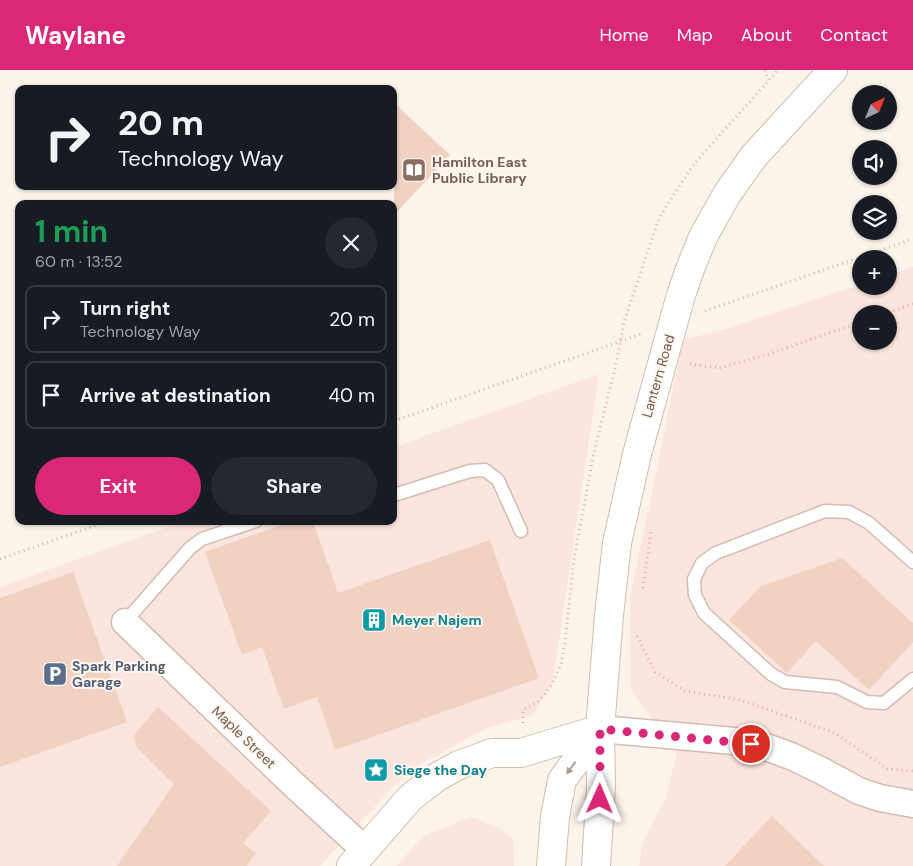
<!DOCTYPE html>
<html lang="en">
<head>
<meta charset="utf-8">
<style>
  :root { --surface:#171b24; --page:#242831; --text:#f1f3f6; --muted:#9ea1a6; --line:#363941; --accent:#db2777 }
  body { margin:0; font-family:"DM Sans",sans-serif; background:var(--page); color:var(--text); height:100vh; display:flex; flex-direction:column; font-size:19px; white-space:nowrap }
  * { box-sizing:border-box; margin:0 }
  p { font-size:16px; color:var(--muted) }
  .icon { flex:none; width:28px; height:28px; fill:none; stroke:currentColor; stroke-width:2; stroke-linecap:round; stroke-linejoin:round }
  .map { position:relative; flex:1; overflow:hidden }
  .panel { position:absolute; left:15px; top:130px; width:382px; height:325px; display:flex; flex-direction:column; background:var(--surface); border-radius:10px; box-shadow:0 1px 4px #0004 }
  .panel>* { flex:none }
  .hud { position:absolute; left:15px; top:15px; width:382px; height:105px; border-radius:10px; box-shadow:0 1px 4px #0004; background:#171b24; color:var(--text); overflow:hidden }
  .needle { width:32px; rotate:43deg }
  .buttons { position:absolute; left:852px; top:15px; display:grid; gap:10px }
  .buttons a { display:grid; place-items:center; width:45px; height:45px; border-radius:50%; background:var(--surface); box-shadow:0 1px 4px #0004; font-size:25px }
  .pin { position:absolute; display:grid; place-items:center; width:42px; height:42px; color:#fff; margin:-21px; border:2px solid #fff; border-radius:50%; box-shadow:0 1px 5px #0007 }
  .me { position:absolute; width:55px; margin:-28px; rotate:1deg; stroke-linejoin:round; filter:drop-shadow(0 0 4px #0008) }
  .turn { display:flex; align-items:center; gap:18px; height:105px; padding:0 20px; font-size:22px }
  .turn .icon { width:65px; height:65px; stroke-width:2.5 }
  .turn b { display:block; font-size:35px; line-height:42px }
  .round { display:grid; place-items:center; flex:none; width:52px; height:52px; border-radius:26px; background:var(--page) }
  .head { display:flex; align-items:center; justify-content:space-between; height:85px; padding:0 20px }
  h1 { font-size:30px; font-weight:700; line-height:38px; color:#1e9e55 }
  .action { display:flex; gap:10px; margin-top:auto; padding:10px 20px }
  .action a { flex:1; height:58px; border-radius:30px; background:var(--accent); color:#fff; font-size:20px; font-weight:700; line-height:58px; text-align:center }
  .action a+a { background:var(--page); color:var(--text) }
  ul { padding:0; list-style:none }
  li { display:flex; align-items:center; gap:15px; height:68px; margin:0 10px 8px; padding:0 10px; border:2px solid var(--line); border-radius:10px }
  li div { flex:1 }
  li b { display:block; font-size:19px }
  li em { font-style:normal }
  header { display:flex; align-items:center; gap:30px; box-sizing:border-box; height:70px; padding:0 25px; background:var(--accent); color:#fff }
  header strong { font-size:24px }
  nav { display:flex; gap:28px; margin-inline-start:auto; font-size:18px }
  .map>svg:first-child { display:block }
  .commercial { fill:#fce5de; fill-rule:evenodd }
  .building { fill:#f1d1c2 }
  .lines { fill:none; stroke-linecap:round; stroke-linejoin:round }
  .lane-casing { stroke:#d1bdb2; stroke-width:15 }
  .street-casing { stroke:#d1bdb2; stroke-width:29 }
  .secondary-casing { stroke:#d4bcaf; stroke-width:30 }
  .path { stroke:#d7b4a4; stroke-width:3; stroke-dasharray:1 4; stroke-linecap:butt }
  .lane { stroke:#fff; stroke-width:12 }
  .street { stroke:#fff; stroke-width:26 }
  .secondary { stroke:#fff; stroke-width:28 }
  .oneway { fill:#ad9b94 }
  .route { stroke:#db2777; stroke-width:9; stroke-dasharray:0 16.2 }
  .labels { text-anchor:middle; dominant-baseline:central; stroke-width:4; stroke-linejoin:round; paint-order:stroke }
  .education-label { font-size:14px; font-weight:bold; fill:#785e54; stroke:#fff8f1; text-anchor:start }
  .street-label { font-size:14px; fill:#77584d; stroke:#fff8f1 }
  .culture-label { font-size:14px; font-weight:bold; fill:#0d838f; stroke:#fff8f1; text-anchor:start }
  .service-label { font-size:14px; font-weight:bold; fill:#4e5e75; stroke:#fff8f1; text-anchor:start }
</style>
</head>
<body>
<header>
<strong>Waylane</strong>
<nav><a>Home</a><a>Map</a><a>About</a><a>Contact</a></nav>
</header>
<div class="map">
<svg width="913" height="796" viewBox="0 0 913 796">
  <rect width="100%" height="100%" fill="#fcf4ea"/>
  <path class="commercial" d="M913,197V796H639L642,774L666,728L677,682L631,620L630,528L683,270L729,258L861,214V216H889V205ZM861,244H889V271H861Z
    M599,304L553,611L533,645L488,658L422,693L394,716L320,796H0V517L184,451H394V377Z
    M470,747L496,756L513,769L514,796H396L424,766Z"/>
  <path class="building" d="M394,33L450,85L394,145Z
    M292,451H313L338,523L490,470L539,608L335,680L317,627L284,639L262,577L242,585L205,482Z
    M842,488L913,553V572L869,620L816,571L787,603L729,550L761,516Z
    M73,502L127,652L0,697V528Z
    M158,637L271,741L243,773L256,783L247,796H117L174,714L136,677L134,665Z
    M772,746L824,796H725Z"/>
  <g class="lines">
    <defs>
      <path id="lane" d="M394,425L470,401L485,400L498,410L521,461
        M913,492L869,453L849,442L825,441L716,483L702,493L694,509L695,525L704,543L771,604L785,612L837,617L867,632L884,633L913,609
        M125,552L190,478L202,469L256,451"/>
      <path id="street" d="M125,552L292,713L365,780
        M600,659L734,671L766,677L791,686L822,701L859,721L880,728L913,734"/>
      <path id="secondary" d="M351,796L410,728L437,707L459,695L492,683H521L600,659
        M551,796L555,747L562,710L600,659
        M596,796L601,716L600,659L609,545L617,473L637,384L681,225L690,199L703,167L727,124L754,86L833,0"/>
    </defs>
    <use href="#lane" class="lane-casing"/>
    <use href="#street" class="street-casing"/>
    <use href="#secondary" class="secondary-casing"/>
    <path class="path" d="M765,0L768,10
      M705,241L913,169
      M884,244L913,234
      M690,294L719,298L769,284L861,252
      M394,351L641,264
      M0,489L108,451
      M643,518L651,462
      M637,566L655,602L685,621L740,630L835,663L887,699L913,701
      M523,653V640L536,633L547,622L555,608L561,594L565,572L574,489L594,382L615,299L624,252L657,154L665,138L694,94L778,0"/>
    <use href="#lane" class="lane"/>
    <use href="#street" class="street"/>
    <use href="#secondary" class="secondary"/>
  </g>
  <defs><path id="oneway-solid" d="M-6-.8H1V-3.2L6.5 0L1 3.2V.8H-6Z" transform="scale(1.25)"/></defs>
  <use class="oneway" href="#oneway-solid" transform="translate(571 698) rotate(126)"/>
  <g class="lines">
    <path class="route" d="M600,729V659L751,674"/>
  </g>
  <defs>
    <symbol id="library-square" viewBox="-11 -11 22 22"><rect x="-9" y="-9" width="18" height="18" rx="4" fill="#8d6e63" stroke="#fff8f1"/><path d="M-6-4Q-3-5.5-.7-3.5V5Q-3 3-6 4ZM6-4Q3-5.5 .7-3.5V5Q3 3 6 4Z" fill="#fff"/></symbol>
    <symbol id="building-square" viewBox="-11 -11 22 22"><rect x="-9" y="-9" width="18" height="18" rx="4" fill="#0f9aa8" stroke="#fff8f1"/><path d="M-4-6H4V6H1V3H-1V6H-4ZM-2.5-4.3h1.7v1.8h-1.7ZM.8-4.3h1.7v1.8H.8ZM-2.5-1h1.7V.8h-1.7ZM.8-1h1.7V.8H.8Z" fill="#fff"/></symbol>
    <symbol id="parking-square" viewBox="-11 -11 22 22"><rect x="-9" y="-9" width="18" height="18" rx="4" fill="#5c6f8a" stroke="#fff8f1"/><path d="M-3.5-5.5H1a3.5 3.5 0 0 1 0 7H-1V5.5H-3.5ZM-1-3.4V-.6H.8a1.4 1.4 0 0 0 0-2.8Z" fill="#fff"/></symbol>
    <symbol id="sight-square" viewBox="-11 -11 22 22"><rect x="-9" y="-9" width="18" height="18" rx="4" fill="#0f9aa8" stroke="#fff8f1"/><path d="M0-6L1.8-2.2L6-1.7L2.9 1.2L3.7 5.4L0 3.3L-3.7 5.4L-2.9 1.2L-6-1.7L-1.8-2.2Z" fill="#fff"/></symbol>
  </defs>
  <g fill-rule="evenodd">
    <use href="#library-square" x="400" y="86" width="28" height="28"/>
    <use href="#building-square" x="360" y="536" width="28" height="28"/>
    <use href="#parking-square" x="41" y="590" width="28" height="28"/>
    <use href="#sight-square" x="362" y="686" width="28" height="28"/>
  </g>
  <g class="labels">
    <g class="education-label">
      <text x="432" y="92">Hamilton East<tspan x="432" dy="16">Public Library</tspan></text>
    </g>
    <g class="street-label">
      <text transform="translate(658 306) rotate(-74)">Lantern Road</text>
      <text transform="translate(244 667) rotate(44)">Maple Street</text>
    </g>
    <g class="culture-label">
      <text x="392" y="550">Meyer Najem</text>
      <text x="394" y="700">Siege the Day</text>
    </g>
    <g class="service-label">
      <text x="72" y="596">Spark Parking<tspan x="72" dy="16">Garage</tspan></text>
    </g>
  </g>
</svg>
<div class="buttons">
<a><svg class="needle" viewBox="-14 -14 28 28"><path d="M0-13l5 13h-10z" fill="#e53935"/><path d="M0 13l5-13h-10z" fill="#9ea1a6"/></svg></a>
<a><svg class="icon" aria-label="sound" viewBox="0 0 24 24"><path d="M4 9h4l5-4v14l-5-4H4zM17 9q2 3 0 6"/></svg></a>
<a><svg class="icon" aria-label="layers" viewBox="0 0 24 24"><path d="M12 4l9 5-9 5-9-5zM3 14l9 5 9-5"/></svg></a>
<a>+</a>
<a>−</a>
</div>
<div class="pin" style="left:751px;top:674px;background:#d93025"><svg class="icon" aria-label="arrive" viewBox="0 0 24 24"><path d="M6 21V4h12l-3 4 3 4H6"/></svg></div>
<svg class="me" style="left:600px;top:729px" viewBox="-20 -20 40 40"><path d="M0-17L14 15 0 8-14 15z" fill="#db2777" stroke="#fff" stroke-width="4"/></svg>
<div class="hud">
<div class="turn"><svg class="icon" aria-label="right" viewBox="0 0 24 24"><path d="M7 20v-9h11M14 6l5 5-5 5"/></svg><div><b>20 m</b>Technology Way</div></div>
</div>
<section class="panel">
<div class="head"><div><h1>1 min</h1><p>60 m · 13:52</p></div><a class="round"><svg class="icon" aria-label="close" viewBox="0 0 24 24"><path d="M6 6l12 12M18 6L6 18"/></svg></a></div>
<ul>
<li><svg class="icon" aria-label="right" viewBox="0 0 24 24"><path d="M7 20v-9h11M14 6l5 5-5 5"/></svg><div><b>Turn right</b><p>Technology Way</p></div><em>20 m</em></li>
<li><svg class="icon" aria-label="arrive" viewBox="0 0 24 24"><path d="M6 21V4h12l-3 4 3 4H6"/></svg><div><b>Arrive at destination</b></div><em>40 m</em></li>
</ul>
<div class="action"><a>Exit</a><a>Share</a></div>
</section>
</div>
</body>
</html>
